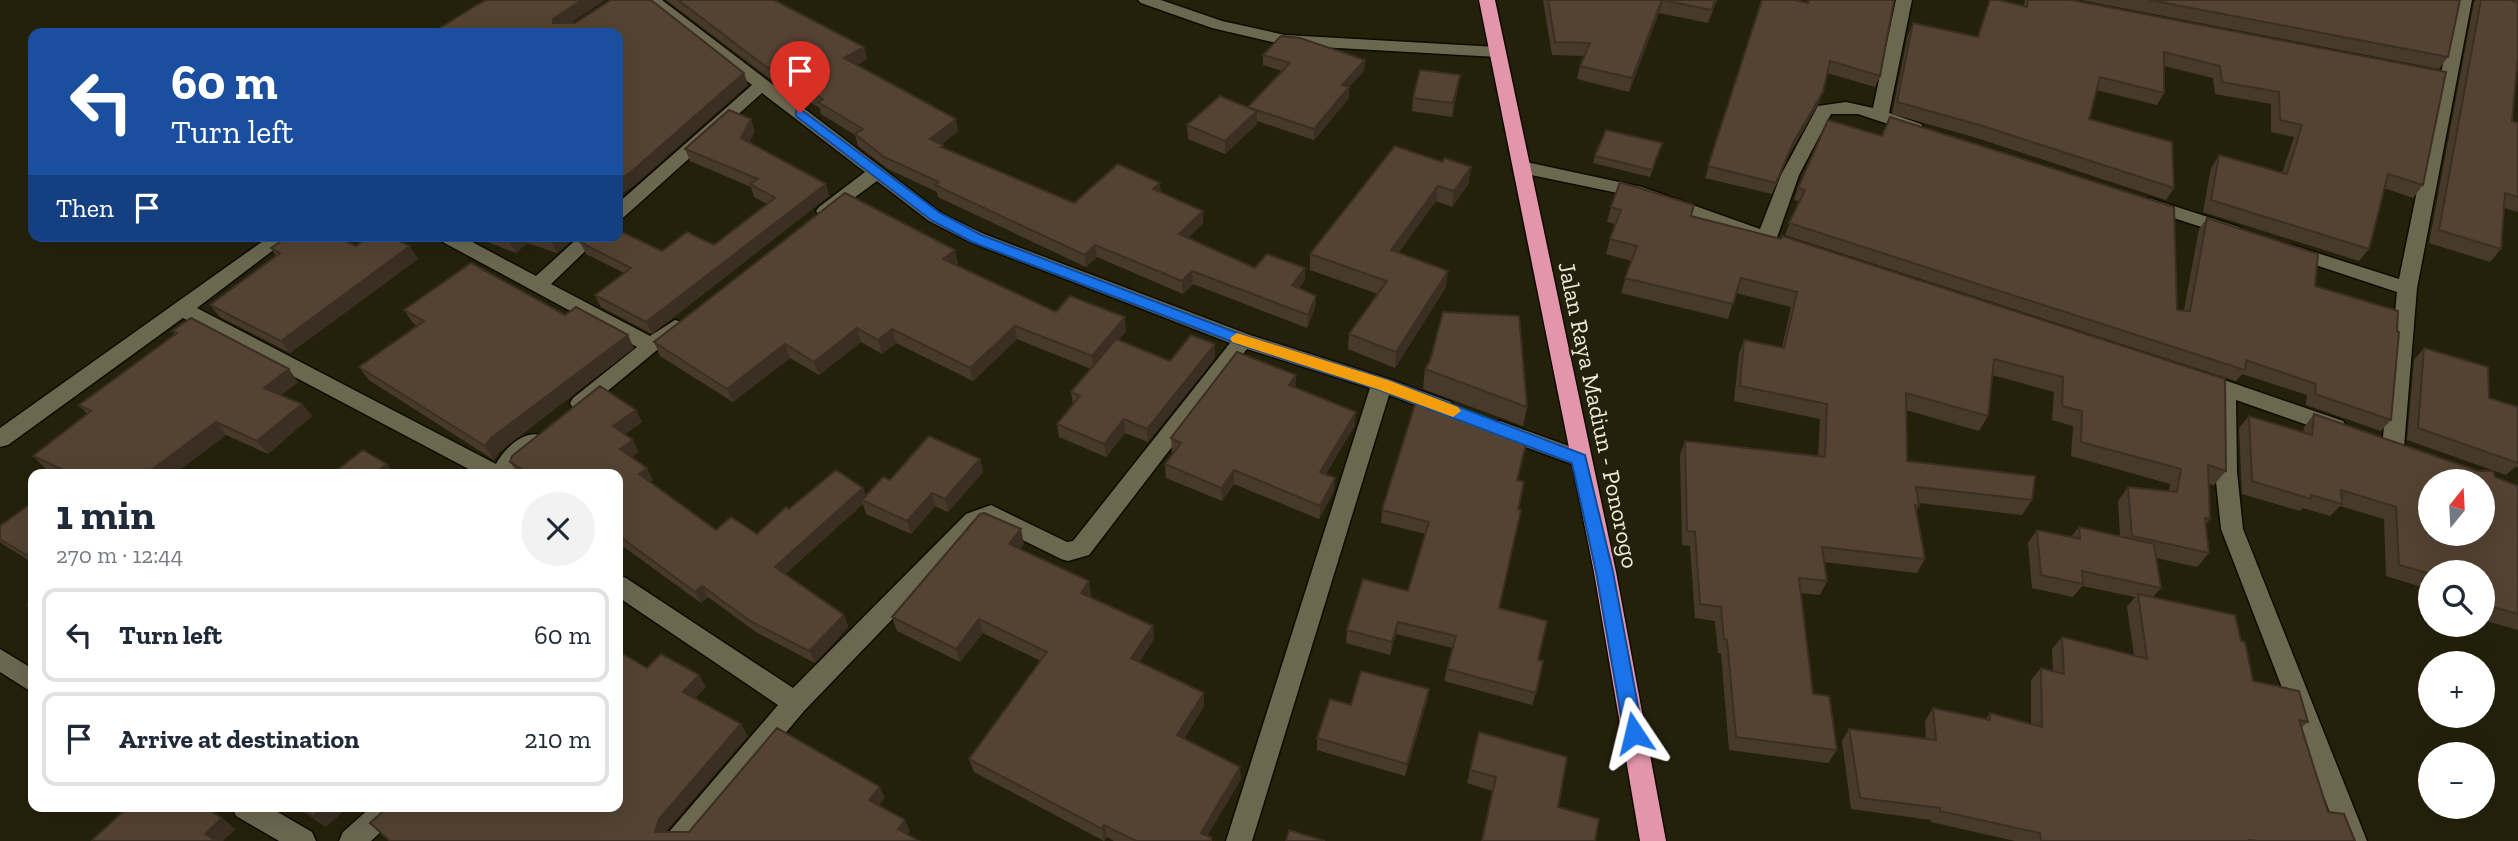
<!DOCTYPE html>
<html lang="en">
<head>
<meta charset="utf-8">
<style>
  :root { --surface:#fff; --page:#f2f2f3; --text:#1f2937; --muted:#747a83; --line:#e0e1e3 }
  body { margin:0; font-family:"Zilla Slab",serif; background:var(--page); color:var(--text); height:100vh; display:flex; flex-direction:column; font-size:26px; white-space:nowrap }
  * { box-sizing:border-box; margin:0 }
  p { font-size:23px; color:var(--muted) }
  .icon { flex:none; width:38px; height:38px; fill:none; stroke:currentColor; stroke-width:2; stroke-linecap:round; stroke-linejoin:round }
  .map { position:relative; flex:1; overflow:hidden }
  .details { position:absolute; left:28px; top:469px; width:595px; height:343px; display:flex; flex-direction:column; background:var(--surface); border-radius:14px; box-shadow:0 7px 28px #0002 }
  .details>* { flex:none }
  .top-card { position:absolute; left:28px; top:28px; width:595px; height:214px; border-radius:14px; box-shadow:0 7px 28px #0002; background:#1a4fa0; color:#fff; overflow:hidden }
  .needle { width:46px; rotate:18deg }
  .fabs { position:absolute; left:2418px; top:469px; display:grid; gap:14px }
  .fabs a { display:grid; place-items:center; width:77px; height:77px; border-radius:50%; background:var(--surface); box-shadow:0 7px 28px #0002; font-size:35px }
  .pin { position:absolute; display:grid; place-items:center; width:60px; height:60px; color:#fff; margin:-72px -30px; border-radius:50% 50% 50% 0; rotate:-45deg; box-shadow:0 0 7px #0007 }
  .pin .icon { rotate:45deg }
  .me { position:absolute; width:77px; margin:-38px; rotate:350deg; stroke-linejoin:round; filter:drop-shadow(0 0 5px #0008) }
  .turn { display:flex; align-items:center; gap:24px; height:147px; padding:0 28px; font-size:32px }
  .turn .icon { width:91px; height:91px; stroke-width:2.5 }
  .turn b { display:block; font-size:49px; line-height:60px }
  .then { display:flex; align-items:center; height:66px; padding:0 28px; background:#0003; gap:14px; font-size:26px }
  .round { display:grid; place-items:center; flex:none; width:74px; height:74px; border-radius:37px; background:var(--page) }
  .summary { display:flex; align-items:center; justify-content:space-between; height:119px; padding:0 28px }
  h1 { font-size:42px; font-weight:800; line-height:52px }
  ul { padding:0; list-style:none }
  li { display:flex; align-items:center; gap:21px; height:94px; margin:0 14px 10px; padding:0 14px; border:4px solid var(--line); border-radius:14px }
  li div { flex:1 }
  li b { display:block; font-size:26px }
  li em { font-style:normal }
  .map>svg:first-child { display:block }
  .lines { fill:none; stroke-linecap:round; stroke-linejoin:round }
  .minor-casing { stroke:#0e0a00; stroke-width:3 }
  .highway-casing { stroke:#0e0a00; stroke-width:3 }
  .minor { fill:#6c6850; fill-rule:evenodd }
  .highway { fill:#e395ab; fill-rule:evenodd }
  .wall { fill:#483a2b }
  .shaded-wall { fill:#3b2f23 }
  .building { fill:#544332; stroke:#3b2f23; stroke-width:2; fill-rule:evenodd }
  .route { fill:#1a73e8; stroke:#114b97; stroke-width:2 }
  .slow { fill:#f59e0b }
  .labels { text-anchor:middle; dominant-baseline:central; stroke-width:5; stroke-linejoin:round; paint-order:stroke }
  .street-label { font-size:24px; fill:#eceadc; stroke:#24210b }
</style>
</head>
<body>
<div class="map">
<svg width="2518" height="841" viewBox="0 0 2518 841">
  <rect width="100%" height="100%" fill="#24210b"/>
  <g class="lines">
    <defs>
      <path id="minor" d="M644,0H662L941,213L984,234L1250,335L1389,379L1451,402L1454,408L1451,414L1444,416L1389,395L1252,841H1226L1370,388L1247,349L1089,555L1068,561L1061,559L990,524L982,526L804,711L695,841H665L669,832L778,705L618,597V575L626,578L793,688L966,514L991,505L1067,542L1073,541L1230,343L970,242L929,221L877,181L831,215H819L816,211L819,207L865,172L762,93L624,217L618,219V203L752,85Z
        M1138,0H1161L1222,21L1285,35L1497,47L1505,52L1497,57L1285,45L1212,28L1141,3Z
        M1896,0H1912L1889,113L1921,124L1924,128L1915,133L1858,114H1831L1799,175L1775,243H1761L1632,196L1522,173L1513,167L1522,161L1642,187L1760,229L1781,175L1818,106L1846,102L1873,108Z
        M2456,0H2472L2417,288L2404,447L2401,453L2393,455L2385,453L2382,447L2397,292L2285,255L2283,251L2285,247L2292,245L2399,279Z
        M2149,198L2239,227L2241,231L2239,235L2232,237L2143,208L2140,204L2143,200Z
        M270,236H292L197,308L496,464C504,449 523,430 541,435L544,441C536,455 517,458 515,474H478L183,318L8,445L0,447V428Z
        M437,236H461L536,276L580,236H601L551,284L650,336L675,320L682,322L685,327L587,408L580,411L573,408L570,403L573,398L637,347L439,240Z
        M2198,371L2343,421L2347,427L2343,433L2336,435L2236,400L2237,472L2243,529L2367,841H2341L2221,529L2215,472L2216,393L2191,384L2188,379L2191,374Z
        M1500,421L1588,453L1591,459L1588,465L1580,467L1493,435L1489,429L1493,423Z
        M0,649L33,669V693L0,672Z
        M232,807H269L312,832L316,841H279L236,816Z
        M371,807H402L398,816L371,841H339L343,832Z"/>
      <path id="highway" d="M1479,0H1495L1616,572L1666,841H1640L1594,572Z"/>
    </defs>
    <use href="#minor" class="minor-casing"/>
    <use href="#highway" class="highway-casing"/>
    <use href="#minor" class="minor"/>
    <use href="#highway" class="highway"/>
  </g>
  <path class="wall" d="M666,0H774L864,47L867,59L857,65L958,131L942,144L944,148L1074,203L1160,183V193L1203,223L1188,238L1255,268L1305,280L1299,288L1316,296L1315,308L1307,328L1193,284L1183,294L1097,257L1086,267L938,197L937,192L888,169L858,146L855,135L821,114L820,108L769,78Z
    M1543,0H1717L1708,23L1659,13L1629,92L1577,79L1580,66L1585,56L1552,55Z
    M1762,0L1807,3L1808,0H1894L1880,76L1875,87L1827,73L1819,103L1789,155L1772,194L1705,178Z
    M1990,0L2024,6L2025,0H2071L2446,72L2423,185L2413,198L2384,188L2369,249L2359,261L2203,212L2211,168L2219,155L2282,173L2294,137L2271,132V104L2215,94L2213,78L2164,66V93L2157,105L2096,90L2089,119L2174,188L2166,200L1977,138L1892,114L1908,35L1913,23L1977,37Z
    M2081,0H2460L2448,57L2439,69Z
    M2476,0H2518V70L2516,69L2512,121L2518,123V212L2504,208L2501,249L2490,262L2429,243L2474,2Z
    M1263,55L1365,60L1364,71L1349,87V98L1314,140L1257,121V124L1225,154L1188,139L1187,125L1248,107L1282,71L1263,65Z
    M1458,88L1452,117L1412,111L1413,98Z
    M755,131L749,143L826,184L829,196L652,334L601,307L595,295L624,273L586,254L580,242L662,251L714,245L767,204L754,197L751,187L690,161L685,149Z
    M1662,143L1650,177L1593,163L1595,156Z
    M1442,162L1469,183L1452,207L1436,201L1398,253L1446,287L1395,368L1348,349L1349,334L1378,294L1310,270V254Z
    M1798,188L2177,310H2184L2199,229L2207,218L2315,286L2391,420L2381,431L2306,405L2307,395L2242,374L2236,381L1785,235L1799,201L1794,200Z
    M1611,207L1691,216L2225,379L2226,471L2214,485L2209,484L2210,519L2206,524L2209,553L2197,567L2156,558L2161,588L2153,597L2241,641L2253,681L2308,722L2302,727L2328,812L2355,841H2015L1931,822V820L1851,809L1842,741L1849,729L1926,739L1925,721L1933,708L1986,719L1990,713L2031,724V680L2041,668L2053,671L2052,649L2062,637L2134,655L2127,607L2135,597L2082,586L2073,597L2032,588L2028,543L2037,530L2071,537L2079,527L2120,536L2118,501L2128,487L2169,491L2170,484L2071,456L2073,426L2052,420L2054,392L1992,375L1988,416L1979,431L1906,410L1907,461L2032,500L2022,515L1919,503V506L1916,511L1925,559L1917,573L1824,562L1827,581L1820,595L1801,593L1813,694L1837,750L1828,763L1729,750L1721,653H1718L1715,621L1695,618L1690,546L1682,545L1680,455L1685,441L1818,456L1820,419L1734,401L1739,354L1744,340L1782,347L1791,307L1736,293L1728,319L1621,293L1631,261L1606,254L1610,239L1615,224L1607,222Z
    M472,236H576L557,253L527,243L516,253Z
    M356,246L418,259L290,353L220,317L210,305L276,256L271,248Z
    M958,263L956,265L1056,312L1126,331L1118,340L1170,361L1215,358L1148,442L1125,433L1106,457L1059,437L1057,424L1073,405L1071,392L1091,369L1017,339L973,381L896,343L882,354L861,342L819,375L790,358L733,402L660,356L654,342Z
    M404,310L565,315L634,348L499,452L494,460L369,380L359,367L417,326L413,323Z
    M172,331L298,382L281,395L302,404L312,416L268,454L226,435L174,474H58L46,469L33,456L87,414L79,405L175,334Z
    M2424,348L2489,398L2518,407V467H2515L2506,475L2407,440L2414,360Z
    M1425,369L1527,407L1523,426L1423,389Z
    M1296,388L1355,425L1326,474L1334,491L1319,519L1234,484L1222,501L1166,478L1165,464L1174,453L1172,452L1171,438Z
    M2314,414L2518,486V630L2483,620V572H2431V590L2386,576L2384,519L2340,506L2330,516L2303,508L2300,511L2242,494L2239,428L2249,416L2303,432L2304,427Z
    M642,422L625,434L639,452L632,457L653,480L650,482L716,530L757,534L789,509L863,488L866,496L890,480L980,459L983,472L948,512L935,506L911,534L866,514L863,504L785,574L844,615L848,627L815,663L756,632L708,597L701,603L624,547L622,549L618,546V474H518L510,462Z
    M1517,480L1518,509L1499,608L1538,660L1536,693L1532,705L1444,681L1453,648L1396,634L1390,655L1346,643L1347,630L1408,591L1426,534L1381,523L1382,510Z
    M33,502V563L4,545L0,542V526Z
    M1024,544L1019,549L1091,595L1090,597L1153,626L1154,639L1139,662L1204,706L1184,739L1241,779L1207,836L1212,838V841H1114L1107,837L1104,841L974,772L969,759L1041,661L983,633L960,662L897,631L892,617Z
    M1427,701L1405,776L1317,750V738L1351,705Z
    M1479,732L1558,807L1595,841H1481L1492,791L1467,783Z
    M297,807H348L326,827Z"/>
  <path class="shaded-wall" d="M582,0H605L559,31L553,23V19Z
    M1662,0L1659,13L1629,92L1632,78Z
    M864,47L867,59L847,70L844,58Z
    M1365,60L1364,71L1341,96L1342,85Z
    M744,73L748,85L637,183L618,197V181Z
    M1460,75L1458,88L1452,117L1453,103Z
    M1349,87V98L1314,140V129Z
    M1823,92L1819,103L1789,155L1772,194L1793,143Z
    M1257,111V124L1225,154V141Z
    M751,119L755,131L745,150L741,138Z
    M956,119L958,131L933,151L930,139Z
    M1471,167L1469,183L1452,207L1454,191Z
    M1160,183L1161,195L1153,189Z
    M826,184L829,196L652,334L646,322Z
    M1438,186L1436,201L1389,266L1391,250Z
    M1203,211V223L1180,246L1179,234Z
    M514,236H523L527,243L516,253L509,241Z
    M556,236H576L557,253L551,241Z
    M1095,245L1097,257L1086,267L1085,255Z
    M410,246L418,259L290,353L281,341Z
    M955,250L958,263L947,272L943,259Z
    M1305,268V280L1292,297V285Z
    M1192,271L1193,284L1183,294L1182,281Z
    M1448,271L1446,287L1395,368L1396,352Z
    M1316,296L1315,308L1307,328L1308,315Z
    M1125,317L1126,331L1094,370L1092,356Z
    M1015,326L1017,339L973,381L970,368Z
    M857,328L861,342L819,375L814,362Z
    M892,329L896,343L882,354L878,340Z
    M628,335L634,348L499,452L494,460L485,446L491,438Z
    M785,344L790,358L733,402L727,389Z
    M1215,344V358L1148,442L1147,429Z
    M289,369L298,382L274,401L264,388Z
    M1296,375V388L1289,385Z
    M302,404L312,416L268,454L257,441Z
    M636,410L642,422L620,438L613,426Z
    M1356,412L1355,425L1319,485L1320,472Z
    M1124,419L1125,433L1106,457L1104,444Z
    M216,422L226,435L174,474H146Z
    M633,440L639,452L627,461L620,449Z
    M980,459L983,472L948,512L945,499Z
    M387,464L395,474H374Z
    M647,468L653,480L646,486L639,474Z
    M1234,470V484L1222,501L1221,488Z
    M1335,478L1334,491L1319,519L1320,506Z
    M863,488L867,500H862L863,504L780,579L775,567Z
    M932,493L935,506L911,534L907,521Z
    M1021,529L1024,544L1012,558L1009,544Z
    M618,535L624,547L622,549L618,542Z
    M1089,581L1091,595L1083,607L1081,593Z
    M702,586L708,597L701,603L695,592Z
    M844,615L848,627L815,663L809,651Z
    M979,619L983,633L960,662L956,649Z
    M1398,622L1396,634L1390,655L1392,642Z
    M1153,626L1154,639L1133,672L1131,658Z
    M699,675L706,687L690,704L683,692Z
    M1429,689L1427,701L1405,776L1407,764Z
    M1204,693V706L1178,748L1177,735Z
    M741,724L748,736L667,830L664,841L655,832L659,819Z
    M1240,767L1241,779L1204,841L1201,833Z
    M880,787L885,798L874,811L869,800Z
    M323,807H348L326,827L313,816Z
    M353,807H368L360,813Z
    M222,818L236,829L223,841H214L205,834Z
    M905,820L910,831L903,840L898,829Z
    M1104,825L1107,837L1104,841L1102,829Z"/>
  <path class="building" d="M486,0H582L553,19V23H575L611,0H651L744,73L632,171L618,181V33H432L475,6Z
    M678,0H774L864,47L844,58L956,119L930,139L943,145L941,147L1074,203L1118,164L1160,183L1153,189L1203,211L1179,234L1255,268L1267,254L1305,268L1292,285L1316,296L1308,315L1192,271L1182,281L1095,245L1085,255L935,185L939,182L884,157L855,134L863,129L818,102L823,99L765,66Z
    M1548,0H1715L1712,10L1662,0L1632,78L1580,66L1590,43L1555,42Z
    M1762,0H1795L1808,3L1809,0H1894L1880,76L1830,61L1823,92L1793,143L1776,183L1708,166Z
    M1990,0H1999L2027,7L2028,0H2071L2446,72L2423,185L2388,174L2369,249L2211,200L2219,155L2287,174L2302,125L2280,120L2279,92L2222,82L2220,66L2164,52V93L2100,77L2089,119L2172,142L2174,188L1983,126L1897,102L1913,23L1978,37Z
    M2150,0H2460L2448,57Z
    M2481,0H2511L2518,2V55L2512,121L2518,123V197L2505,193L2501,249L2439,230Z
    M1281,36L1300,38L1365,60L1342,85L1349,87L1314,129L1248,107L1290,63L1263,55Z
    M1420,70L1460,75L1453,103L1413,98Z
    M1220,96L1257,111L1225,141L1187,125Z
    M729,110L751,119L741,138L826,184L646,322L595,295L631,268L580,242L586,236H618V230L662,251L687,232L714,245L775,198L750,184L758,179L685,149Z
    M1890,117L2174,207L2177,310L2190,311L2207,218L2318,254L2315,286L2398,311L2397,331L2399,332L2391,420L2315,394L2316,384L2246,360L2245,370L1789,223L1805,190L1798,188L1828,120L1882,136Z
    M1606,130L1662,143L1652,170L1595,156Z
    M1395,146L1442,162L1445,158L1471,167L1454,191L1438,186L1391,250L1448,271L1396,352L1349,334L1387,281L1310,254Z
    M1620,182L1694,205L1691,216L1781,239L1782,236L2225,379L2226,471L2208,465L2210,519L2205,518L2209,553L2132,536L2128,487L2177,492L2181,469L2081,442L2082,411L2062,406L2063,377L1994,359L1988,416L1906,393L1907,461L2035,476L2032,500L1916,487L1919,506L1915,505L1925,559L1822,547L1827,581L1799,578L1813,694L1829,696L1837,750L1736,737L1727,640L1724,639L1721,607L1700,604L1695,532L1687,531L1685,441L1825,457L1827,404L1740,386L1744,340L1784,348L1797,292L1741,278L1733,304L1625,278L1637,246L1610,239L1621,210L1611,207Z
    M845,193L955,250L943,259L1056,312L1070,296L1125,317L1092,356L1015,326L970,368L892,329L878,340L857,328L814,362L785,344L727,389L654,342Z
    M289,236H335L356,246L370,236H388L410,246L281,341L210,305L280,253L271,248Z
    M498,236H514L509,241Z
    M536,236H556L551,241Z
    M471,263L565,315L576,307L628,335L491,438L485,446L359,367L424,321L404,310Z
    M1443,312L1519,316L1527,407L1425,369L1430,361Z
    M191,318L289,369L264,388L302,404L257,441L216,422L146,474H71H72L33,456L91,411L79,405L177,333L172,331Z
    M1191,335L1215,344L1147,429L1124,419L1104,444L1057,424L1080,396L1071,392L1116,339L1170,361Z
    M2424,348L2488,367L2489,398L2518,407V463L2418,428Z
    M1237,352L1296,375L1289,385L1356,412L1320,472L1335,478L1320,506L1234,470L1221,488L1165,464L1181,443L1171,438Z
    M600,386L636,410L613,426L633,440L620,449L647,468L639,474L716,530L731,517L757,534L786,507L789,509L836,470L863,488L775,567L844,615L809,651L750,621L702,586L695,592L618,535V474H530L510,462L512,456Z
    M1418,395L1528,436L1517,480L1524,482L1518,509L1521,510L1499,608L1547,621L1538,660L1543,661L1536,693L1447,669L1456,636L1398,622L1392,642L1347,630L1363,579L1408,591L1429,522L1382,510Z
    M2314,414L2478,471H2493L2495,477L2518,486V614L2492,607L2489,593L2483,591V572H2431V574L2399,565L2396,507L2341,490L2342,504L2311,495V499L2252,481L2249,416L2312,435ZM2431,481H2483V534H2431Z
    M929,436L980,459L945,499L932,493L907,521L862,500L883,477L890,480Z
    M363,450L387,464L374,474H332Z
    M33,502V559L0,539V526Z
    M984,513L1021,529L1009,544L1089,581L1081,593L1153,626L1131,658L1204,693L1177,735L1240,767L1201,833L1212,838L1210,841H1136L1104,825L1102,829L969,759L1047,652L979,619L956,649L892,617L980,514Z
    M2079,527L2154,544L2161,588L2082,571L2083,584L2041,575L2037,530L2080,539Z
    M2138,594L2235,615L2241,641L2245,642L2253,681L2299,691L2308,722L2299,720L2328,812L2344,814L2355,841H2260L2249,840V841H2041L2040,833L1940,811V808L1860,798L1849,729L1936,740L1933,708L1990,720V713L2042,727L2041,668L2064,674L2062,637L2147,659Z
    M33,600V608L27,605Z
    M618,651L647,668L661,654L699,675L683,692L741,724L659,819L655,832H689L777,728L880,787L869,800L905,820L898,829L919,841H390L370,823L388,807H618Z
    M1361,671L1429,689L1407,764L1317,738L1330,699L1351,705Z
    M1479,732L1567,757L1558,807L1599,819L1595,841H1482L1496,777L1470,770Z
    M128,807H204L222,818L205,834L217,841H94L92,840Z
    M300,807H323L313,816Z
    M1289,830L1325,841H1286Z"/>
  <path class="route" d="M800,109L940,213L981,235L1248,337L1388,380L1585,455L1613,572L1643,733L1641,739L1634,741L1627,739L1624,733L1596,572L1572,463L1377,389L1238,344L972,242L931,220L796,116V110Z"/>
  <path class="slow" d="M1237,333L1388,380L1458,407L1461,411L1453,417L1377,389L1232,342L1230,338Z"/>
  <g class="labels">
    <g class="street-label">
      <text transform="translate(1599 415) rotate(78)">Jalan Raya Madiun - Ponorogo</text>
    </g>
  </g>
</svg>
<div class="fabs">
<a><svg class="needle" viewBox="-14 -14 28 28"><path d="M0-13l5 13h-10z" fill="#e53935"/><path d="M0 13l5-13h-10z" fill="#747a83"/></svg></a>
<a><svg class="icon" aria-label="search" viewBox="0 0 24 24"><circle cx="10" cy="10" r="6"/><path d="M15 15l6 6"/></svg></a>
<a>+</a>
<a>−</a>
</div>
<div class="pin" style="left:800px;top:113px;background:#d93025"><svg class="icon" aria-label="arrive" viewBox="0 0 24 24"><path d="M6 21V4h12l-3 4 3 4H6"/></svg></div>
<svg class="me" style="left:1634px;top:733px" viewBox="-20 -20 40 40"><path d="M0-17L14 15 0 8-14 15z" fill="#1a73e8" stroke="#fff" stroke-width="4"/></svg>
<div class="top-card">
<div class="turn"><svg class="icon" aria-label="left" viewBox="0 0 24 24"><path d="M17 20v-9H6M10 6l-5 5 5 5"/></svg><div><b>60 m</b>Turn left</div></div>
<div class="then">Then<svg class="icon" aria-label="arrive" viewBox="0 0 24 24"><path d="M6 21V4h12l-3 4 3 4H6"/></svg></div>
</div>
<section class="details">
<div class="summary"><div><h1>1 min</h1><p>270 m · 12:44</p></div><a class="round"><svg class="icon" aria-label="close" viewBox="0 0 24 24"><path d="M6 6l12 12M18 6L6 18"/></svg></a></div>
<ul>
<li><svg class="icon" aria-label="left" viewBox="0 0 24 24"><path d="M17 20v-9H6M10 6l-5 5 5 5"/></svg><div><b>Turn left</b></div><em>60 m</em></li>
<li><svg class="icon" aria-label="arrive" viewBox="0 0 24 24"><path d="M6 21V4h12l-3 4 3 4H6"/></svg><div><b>Arrive at destination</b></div><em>210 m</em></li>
</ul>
</section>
</div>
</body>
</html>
